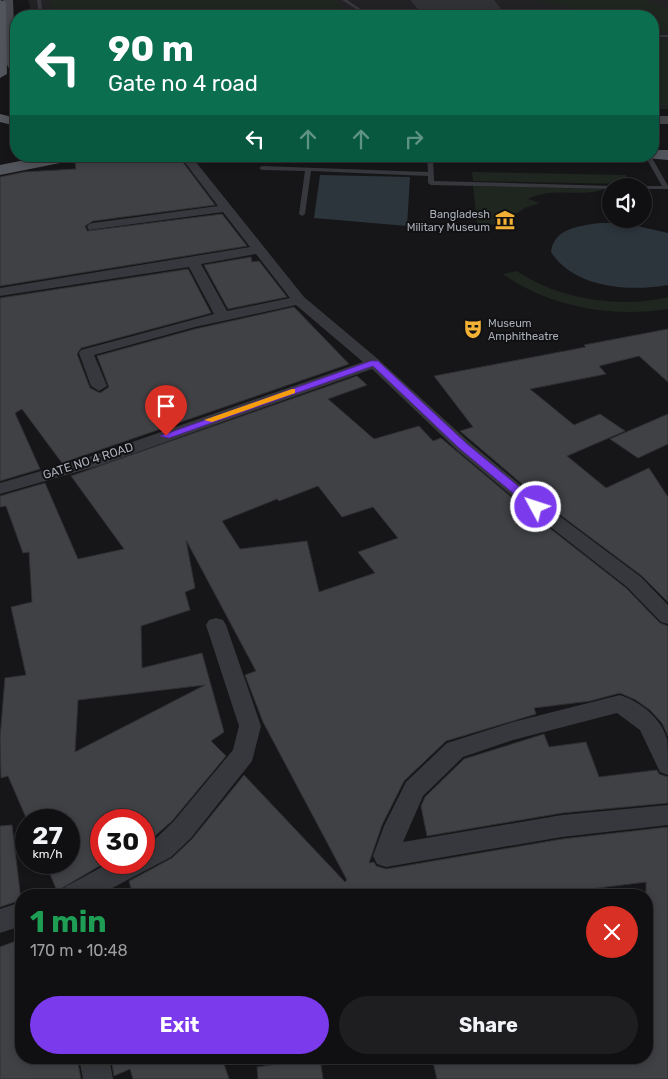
<!DOCTYPE html>
<html lang="en">
<head>
<meta charset="utf-8">
<style>
  :root { --surface:#101012; --page:#1e1e20; --text:#f1f3f6; --muted:#9c9d9f; --line:#303032; --accent:#7c3aed }
  body { margin:0; font-family:Rubik,sans-serif; background:var(--page); color:var(--text); height:100vh; display:flex; flex-direction:column; font-size:19px; white-space:nowrap }
  * { box-sizing:border-box; margin:0 }
  p { font-size:16px; color:var(--muted) }
  .icon { flex:none; width:28px; height:28px; fill:none; stroke:currentColor; stroke-width:2; stroke-linecap:round; stroke-linejoin:round }
  .map { position:relative; flex:1; overflow:hidden }
  .side { position:absolute; left:15px; top:889px; width:638px; height:175px; display:flex; flex-direction:column; background:var(--surface); border-radius:20px; box-shadow:0 2px 8px #0003,0 0 0 1px var(--line) }
  .side>* { flex:none }
  .banner { position:absolute; left:10px; top:10px; width:649px; height:152px; border-radius:20px; box-shadow:0 2px 8px #0003,0 0 0 1px var(--line); background:#0b6e4f; color:#fff; overflow:hidden }
  .tools { position:absolute; left:602px; top:178px; display:grid; gap:10px }
  .tools a { display:grid; place-items:center; width:50px; height:50px; border-radius:50%; background:var(--surface); box-shadow:0 2px 8px #0003,0 0 0 1px var(--line); font-size:25px }
  .speed { position:absolute; left:15px; top:809px; display:flex; gap:10px; font-size:25px; font-weight:700; text-align:center }
  .speed>* { display:grid; place-content:center; width:65px; height:65px; border-radius:50%; background:var(--surface); box-shadow:0 2px 8px #0003,0 0 0 1px var(--line); line-height:1 }
  .speed small { font-size:12px; font-weight:400 }
  .speed .limit { border:8px solid #d22; background:#fff; color:#111 }
  .pin { position:absolute; display:grid; place-items:center; width:42px; height:42px; color:#fff; margin:-51px -21px; border-radius:50% 50% 50% 0; rotate:-45deg; box-shadow:0 0 5px #0007 }
  .pin .icon { rotate:45deg }
  .me { position:absolute; width:55px; margin:-28px; rotate:310deg; stroke-linejoin:round; filter:drop-shadow(0 0 4px #0008) }
  .turn { display:flex; align-items:center; gap:18px; height:105px; padding:0 15px; font-size:22px }
  .turn .icon { width:65px; height:65px; stroke-width:2.5 }
  .turn b { display:block; font-size:35px; line-height:42px }
  .lanes { display:flex; align-items:center; height:48px; padding:0 15px; background:#0003; justify-content:center; gap:25px; direction:ltr }
  .lanes .off { opacity:.35 }
  .round { display:grid; place-items:center; flex:none; width:52px; height:52px; border-radius:26px; background:var(--page) }
  .overview { display:flex; align-items:center; justify-content:space-between; height:85px; padding:0 15px }
  h1 { font-size:30px; font-weight:700; line-height:38px; color:#1e9e55 }
  .action { display:flex; gap:10px; margin-top:auto; padding:10px 15px }
  .action a { flex:1; height:58px; border-radius:30px; background:var(--accent); color:#fff; font-size:20px; font-weight:700; line-height:58px; text-align:center }
  .action a+a { background:var(--page); color:var(--text) }
  .map>svg:first-child { display:block }
  .built { fill:#222225 }
  .green { fill:#1e261f }
  .water { fill:#2c353c }
  .lines { fill:none; stroke-linecap:round; stroke-linejoin:round }
  .runway { fill:#303135; fill-rule:evenodd }
  .building { fill:#404145; stroke:#303034; fill-rule:evenodd }
  .lane { fill:#37383d; fill-rule:evenodd }
  .street { fill:#37383d; fill-rule:evenodd }
  .secondary { fill:#45474d; fill-rule:evenodd }
  .primary { fill:#53555c; fill-rule:evenodd }
  .route { fill:#7c3aed; stroke:#51269a }
  .slow { fill:#f59e0b }
  .labels { text-anchor:middle; dominant-baseline:central; stroke-width:4; stroke-linejoin:round; paint-order:stroke }
  .far-poi-label { font-size:11px; fill:#a8adb8; stroke:#111113; text-anchor:end }
  .street-label { font-size:12px; fill:#a8adb8; stroke:#111113 }
</style>
</head>
<body>
<div class="map">
<svg width="668" height="1079" viewBox="0 0 668 1079">
  <rect width="100%" height="100%" fill="#161618"/>
  <path class="built" d="M28,0H668V109H653L652,16H33Z"/>
  <path class="green" d="M50,0H331L356,16H52Z
    M533,0H645L668,9V33H653L652,16H584L571,7Z
    M653,40H663L668,43V106H653Z
    M472,172L626,175L629,184L473,181Z
    M473,186L604,189C586,198 550,186 528,199L540,203L525,208L499,225L477,224Z
    M517,271C557,299 621,309 668,297V309C614,318 548,307 503,274Z"/>
  <path class="water" d="M320,175L410,177L407,226L314,218Z
    M600,223H624L668,233V285C629,292 574,288 551,252C554,228 579,226 600,223Z"/>
  <g class="lines">
    <path class="runway" d="M410,0H494L507,16H424Z"/>
  </g>
  <path class="building" d="M137,156L139,161L179,157L215,205L93,221L85,226L87,231L222,214L247,246L0,286V177L24,172L76,169L75,162Z
    M251,257L252,262L259,261L287,297L228,309L204,265Z
    M188,269L211,313L81,348L77,354L90,388L100,393L109,387L97,356L195,329L294,307L349,364L62,463L22,409L15,413L40,469L0,481V298Z
    M668,329V382L639,356L599,366L606,374L530,389L574,425L600,414L625,431L567,456L606,488L649,468L668,497V602L642,576L543,502L460,431L473,427L434,376L586,347L584,345Z
    M357,376L367,385L328,399L374,439L419,426L433,441L441,438L529,512L626,588L660,623L668,626V736L662,723L650,710L636,700L620,693L590,701L534,708L536,714L446,741L404,781L382,825L369,863L374,862L376,866L386,869L562,839L668,827V1079H437L432,1058H646V882L567,892L568,895H133L129,881L172,858L192,839L244,775L345,882L347,880L263,722L245,675L256,671L186,540L195,588L185,592L190,610L141,626L142,668L202,653L224,732L211,741L226,756L172,821L148,842L144,837V820H101V865L57,891L45,862H69V820H27L8,776L1,778L0,738L5,678L26,675L11,607L32,602L29,552L23,553L6,506L0,507V496L45,483L78,559L124,549L71,476ZM318,486L342,517L373,507L398,538L358,552L375,573L319,592L307,541L240,549L222,521L277,499L279,501ZM205,685L75,752L78,700Z
    M668,414V444L638,458L610,439Z
    M544,734L549,747L586,742L599,777L657,770L659,774L668,777V803L562,813L427,836L421,806L425,797L464,759Z
    M12,825L21,900L0,907V826Z
    M21,939V1058H77L81,1079H0V947Z
    M111,1058H222L229,1079H133L130,1069L114,1076Z
    M320,1058L323,1079H258L257,1067Z"/>
  <g class="lines">
    <path class="lane" d="M37,0H41L43,16H39Z
      M342,0H347L371,16H367Z
      M652,35H668V37H652Z
      M427,156H433L434,181L614,186H611V189L431,185L428,183V176L311,171L305,214L302,216L299,214L305,171L262,170L259,168L262,166L428,172Z
      M645,156H651L668,186V189H644V186H641H662Z"/>
    <path class="street" d="M180,156H191L304,297L379,360L469,442L542,503L641,577L668,605V624L661,622L627,587L530,511L457,450L372,369L101,465L0,494V483L89,457L363,362L296,305L195,327L94,355L107,386L99,391L91,386L79,353L81,350L214,314L189,267L0,296V288L250,247L223,212L89,230L87,227L89,224L93,223L218,206ZM256,254L290,298L227,311L201,264Z
      M216,618L223,620L226,625L261,726L252,761L191,838L171,857L99,895H61L65,887L111,862H144V846L153,841L173,822L233,750L239,726L206,625L209,620Z
      M620,695C641,702 661,718 667,739C668,749 668,764 668,775L660,772L640,730L617,713L513,740L463,757L423,796L403,842L562,815L668,805V825L562,837L386,867L377,864L373,856L384,826L406,782L447,743L513,722Z
      M21,902V926L0,933V909Z
      M79,1058H109L113,1079H83Z"/>
    <path class="secondary" d="M3,0H13L16,75L12,74L5,61Z
      M652,116H668V124H652Z"/>
    <path class="primary" d="M0,0L6,2L7,74L0,78Z
      M0,114L16,118V126L0,122Z
      M652,150H668V160L646,158L645,156H652Z
      M45,156H78L70,161L0,175V165Z"/>
  </g>
  <path class="route" d="M371,361H378L467,444L540,504V509H532L459,448L373,366L169,438L160,436Z"/>
  <path class="slow" d="M292,389H295V393L212,422L204,420Z"/>
  <defs>
    <symbol id="museum-bare" viewBox="-9 -9 18 18"><path d="M0-6L6-3V-2H-6V-3ZM-5-1h2V3h-2ZM-1-1h2V3h-2ZM3-1h2V3H3ZM-6 4H6V6H-6Z" fill="#f2b134" stroke="#111113" stroke-width="2.5" paint-order="stroke"/></symbol>
    <symbol id="theatre-bare" viewBox="-9 -9 18 18"><path d="M-5-5.5Q0-4 5-5.5V0Q5 5 0 6Q-5 5-5 0ZM-3.3-2.5H-1v1.5H-3.3ZM1-2.5H3.3v1.5H1ZM-2.8 1Q0 5.5 2.8 1Z" fill="#f2b134" stroke="#111113" stroke-width="2.5" paint-order="stroke"/></symbol>
  </defs>
  <g fill-rule="evenodd">
    <use href="#museum-bare" x="491" y="206" width="28" height="28"/>
    <use href="#theatre-bare" x="459" y="315" width="28" height="28"/>
  </g>
  <g class="labels">
    <g class="far-poi-label">
      <text x="490" y="214">Bangladesh<tspan x="490" dy="13">Military Museum</tspan></text>
      <text x="488" y="323" text-anchor="start">Museum<tspan x="488" dy="13">Amphitheatre</tspan></text>
    </g>
    <g class="street-label">
      <text transform="translate(88 461) rotate(-18)">GATE NO 4 ROAD</text>
    </g>
  </g>
</svg>
<div class="tools">
<a><svg class="icon" aria-label="sound" viewBox="0 0 24 24"><path d="M4 9h4l5-4v14l-5-4H4zM17 9q2 3 0 6"/></svg></a>
</div>
<div class="speed"><div>27<small>km/h</small></div><div class="limit">30</div></div>
<div class="pin" style="left:166px;top:436px;background:#d93025"><svg class="icon" aria-label="arrive" viewBox="0 0 24 24"><path d="M6 21V4h12l-3 4 3 4H6"/></svg></div>
<svg class="me" style="left:536px;top:507px" viewBox="-20 -20 40 40"><circle r="17" fill="#7c3aed" stroke="#fff" stroke-width="3"/><path d="M0-11L8 9 0 5-8 9z" fill="#fff"/></svg>
<div class="banner">
<div class="turn"><svg class="icon" aria-label="left" viewBox="0 0 24 24"><path d="M17 20v-9H6M10 6l-5 5 5 5"/></svg><div><b>90 m</b>Gate no 4 road</div></div>
<div class="lanes"><svg class="icon" aria-label="left" viewBox="0 0 24 24"><path d="M17 20v-9H6M10 6l-5 5 5 5"/></svg><svg class="icon off" aria-label="ahead" viewBox="0 0 24 24"><path d="M12 20V5M6 11l6-6 6 6"/></svg><svg class="icon off" aria-label="ahead" viewBox="0 0 24 24"><path d="M12 20V5M6 11l6-6 6 6"/></svg><svg class="icon off" aria-label="right" viewBox="0 0 24 24"><path d="M7 20v-9h11M14 6l5 5-5 5"/></svg></div>
</div>
<section class="side">
<div class="overview"><div><h1>1 min</h1><p>170 m · 10:48</p></div><a class="round" style="background:#d93025;color:#fff"><svg class="icon" aria-label="close" viewBox="0 0 24 24"><path d="M6 6l12 12M18 6L6 18"/></svg></a></div>
<div class="action"><a>Exit</a><a>Share</a></div>
</section>
</div>
</body>
</html>
